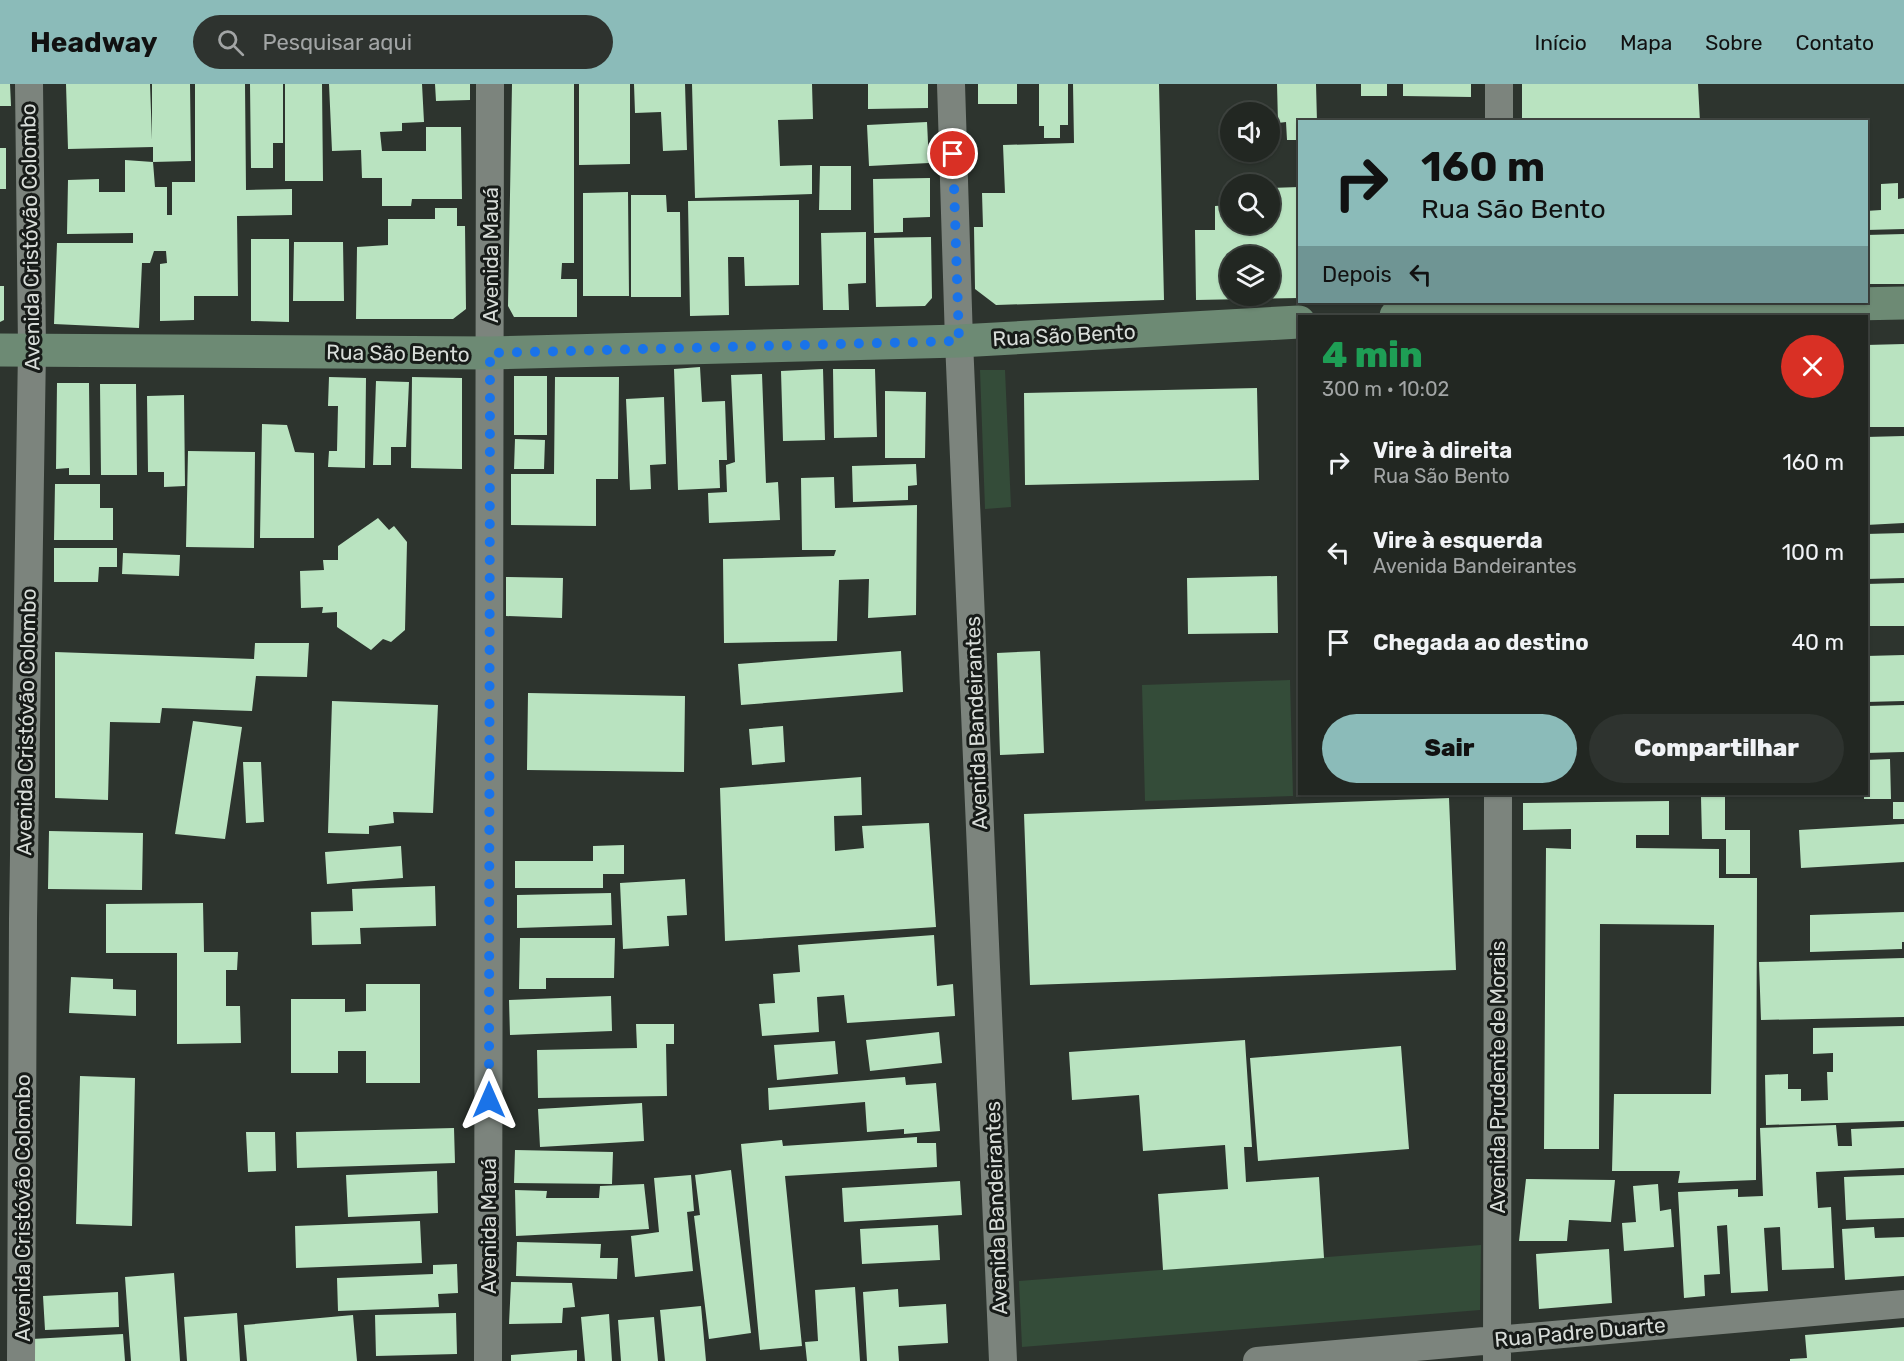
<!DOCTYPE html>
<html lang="pt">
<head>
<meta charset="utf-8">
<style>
  :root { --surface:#222722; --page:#2e332f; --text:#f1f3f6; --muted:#a2a5a5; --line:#3f4440; --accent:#8bbbb9 }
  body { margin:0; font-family:Rubik,sans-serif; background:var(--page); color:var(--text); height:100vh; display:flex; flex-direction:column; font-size:22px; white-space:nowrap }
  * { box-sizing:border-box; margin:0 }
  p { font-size:20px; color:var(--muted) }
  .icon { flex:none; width:33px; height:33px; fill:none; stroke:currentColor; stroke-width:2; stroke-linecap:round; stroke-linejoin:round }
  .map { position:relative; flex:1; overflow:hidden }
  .panel { position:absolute; left:1298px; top:231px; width:570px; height:480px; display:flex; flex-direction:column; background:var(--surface); border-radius:0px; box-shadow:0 2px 4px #0004,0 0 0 2px var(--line) }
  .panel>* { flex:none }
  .banner { position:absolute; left:1298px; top:36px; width:570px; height:183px; border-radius:0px; box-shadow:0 2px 4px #0004,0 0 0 2px var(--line); background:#8bbbb9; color:#111; overflow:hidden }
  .fabs { position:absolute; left:1220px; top:18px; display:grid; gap:12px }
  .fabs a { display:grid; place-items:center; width:60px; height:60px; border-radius:50%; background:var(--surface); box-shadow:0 2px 4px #0004,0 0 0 2px var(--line); font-size:30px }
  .pin { position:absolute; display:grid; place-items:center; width:51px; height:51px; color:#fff; margin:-26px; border:3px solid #fff; border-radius:50%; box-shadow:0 2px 6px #0007 }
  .me { position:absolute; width:66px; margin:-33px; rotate:0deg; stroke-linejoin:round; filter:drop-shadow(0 0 4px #0008) }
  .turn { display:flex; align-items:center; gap:21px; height:126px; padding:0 24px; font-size:27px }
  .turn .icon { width:78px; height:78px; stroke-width:2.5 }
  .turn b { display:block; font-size:42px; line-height:51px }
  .then { display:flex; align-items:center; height:57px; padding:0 24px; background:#0003; gap:12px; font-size:22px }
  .round { display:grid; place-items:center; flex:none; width:63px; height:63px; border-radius:32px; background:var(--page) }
  .overview { display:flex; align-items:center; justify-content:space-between; height:102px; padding:0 24px }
  h1 { font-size:36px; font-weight:800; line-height:45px; color:#1e9e55 }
  .button { display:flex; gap:12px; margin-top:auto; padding:12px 24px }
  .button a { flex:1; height:69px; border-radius:36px; background:var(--accent); color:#111; font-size:24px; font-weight:800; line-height:69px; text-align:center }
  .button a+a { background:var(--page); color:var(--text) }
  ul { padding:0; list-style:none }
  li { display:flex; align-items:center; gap:18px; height:90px; padding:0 24px }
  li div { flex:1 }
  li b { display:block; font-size:22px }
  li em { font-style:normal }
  header { display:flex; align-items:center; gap:36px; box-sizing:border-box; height:84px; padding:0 30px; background:var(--accent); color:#111 }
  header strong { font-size:28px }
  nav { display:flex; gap:33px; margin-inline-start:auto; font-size:21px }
  .search { width:420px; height:54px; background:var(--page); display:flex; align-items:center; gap:15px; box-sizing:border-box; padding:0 21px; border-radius:33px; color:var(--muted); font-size:22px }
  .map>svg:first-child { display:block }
  .green { fill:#344c39 }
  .building { fill:#b9e3c0; fill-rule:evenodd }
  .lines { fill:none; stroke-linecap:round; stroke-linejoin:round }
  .street { stroke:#7c847d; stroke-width:28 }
  .secondary { stroke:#6d8a74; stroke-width:33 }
  .route { stroke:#1a73e8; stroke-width:10; stroke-dasharray:0 18 }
  .labels { text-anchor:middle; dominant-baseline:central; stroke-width:6; stroke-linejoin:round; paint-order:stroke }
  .street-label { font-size:21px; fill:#d8ddd9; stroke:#171b18 }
</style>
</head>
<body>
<header>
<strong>Headway</strong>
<div class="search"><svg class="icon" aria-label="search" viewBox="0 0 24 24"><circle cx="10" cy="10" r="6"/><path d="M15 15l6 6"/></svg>Pesquisar aqui</div>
<nav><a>Início</a><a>Mapa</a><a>Sobre</a><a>Contato</a></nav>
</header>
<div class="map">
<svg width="1904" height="1277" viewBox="0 0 1904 1277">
  <rect width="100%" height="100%" fill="#2d342e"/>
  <path class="green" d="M980,286H1005L1011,423L985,425Z
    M1290,596L1293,712L1145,717L1142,601Z
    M1481,1161L1480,1226L1022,1263L1019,1197Z"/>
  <path class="building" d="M0,0H10L11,22H0Z
    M66,0H150L152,56V0H190L191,77L153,78L155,103H167V131H172V98H195V0H245L246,106L292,105V131L237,132L238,212H194V236L160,237V180L167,179L166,167H154L150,179H142L139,244L54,240L57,159H133V149L67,150L68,96L99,95V108H125V76L153,78V63L68,65Z
    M250,0H283V59H273V84H251Z
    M285,0H322L323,97H285Z
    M329,0H422L424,38L402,39V47L380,48L382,67H426V43H461L462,115H412L411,122H382V94H362L361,66L332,67Z
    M435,0H470V16L436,17Z
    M512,0H574V179H562L561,195H577V233H514L508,222Z
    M579,0H630V80L579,81Z
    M634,0H685L687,66L663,67L661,28L635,29Z
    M692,0H812L813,35L778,36L780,82L812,81V110L695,114Z
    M868,0H928V24L868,25Z
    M978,0H1017V20H978Z
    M1039,0H1068V41H1060V54H1044V42H1039Z
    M1073,0H1159L1164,216L996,221L975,205L974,143H983L982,109H1005L1003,61L1074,59Z
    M1277,0H1316L1317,38H1299V56H1287L1286,38L1278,39Z
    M1361,0H1387V12H1361Z
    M1403,0H1471V13L1403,12Z
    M1522,0H1698L1700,38H1522Z
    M927,38L929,79L869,82L867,41Z
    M0,64H6V105H0Z
    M820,82H851V126H819Z
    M930,94V133L903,134V148L874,149L873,95Z
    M1898,99V115L1904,114V145L1866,146V127L1881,126V100Z
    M1299,103V214L1196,216L1195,146H1215V122L1230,121V140H1269V104ZM1230,172H1269V212H1230Z
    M628,108L629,212H583V109Z
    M631,111H666L667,128H680L681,213H631Z
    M799,116V201L745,202L744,173H728L729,231L690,232L688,117Z
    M435,124H457V142H465L466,225L453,235H356L357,163L388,161V135H435Z
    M866,148V199L848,200L849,226H823L821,149Z
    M1904,150V200H1866V151Z
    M931,153L932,214L925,222L876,223L874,154Z
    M251,155H289V238L251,237Z
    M294,158H343L344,217H293Z
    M0,202H4V236L0,238Z
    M1904,260V343H1866V261Z
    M700,283L702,318L725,317L727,376H719L720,404L678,406L674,285Z
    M823,285L825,356L783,357L781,287Z
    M833,285H875L877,353L834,354Z
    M762,290L766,399L778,398L780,436L709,439L708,409L727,408L726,381L735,378L731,291Z
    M514,292H547V351H514Z
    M329,293L366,294L365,384L328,383L329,367H337L338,322H328Z
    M412,293L462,294V385L411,384Z
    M555,293H619L618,395H596V442L511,441V390H554Z
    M376,297L409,298L406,363H391V381H373Z
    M57,299H89L90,391H69V384L56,385Z
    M100,300H136L137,391H101Z
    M1257,304L1259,396L1025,401L1024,309Z
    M885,307L926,308L925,374H885Z
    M184,311L185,402L164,403V388H148L147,312Z
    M664,313L666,380L650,381L651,405L630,406L626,315Z
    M262,340L287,341L295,368L314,369V454H260Z
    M1904,352V439L1866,441V353Z
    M515,355L545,356L544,385H514Z
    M188,367L255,368L254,464L186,463Z
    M916,380L917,401L908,402V416L853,418L852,382Z
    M834,393L835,424L917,421L916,531L868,534L869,495L839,496L837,557L724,559L723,475L834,472L836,466H802L801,394Z
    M55,400H100V424H113V456H54Z
    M378,434L389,446L394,442L407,458L405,546L391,558L383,555L371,566L337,543V528L322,529L323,523L301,524L300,487L324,486L323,476H338V462Z
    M1904,449V494L1866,495V450Z
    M54,464H117V483H99L98,498H54Z
    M123,469L180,471L179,492L122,490Z
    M1277,492L1278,549L1188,550L1187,494Z
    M506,493L563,494L562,534L506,532Z
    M1904,499V542H1866V500Z
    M255,559H309L307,593L256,592L252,627L162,624L160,639L110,638L108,716L55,714V568L254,575Z
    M901,567L903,608L741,621L738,580Z
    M1040,567L1044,669L1000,671L997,569Z
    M1904,571V617L1866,618V572Z
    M528,609L685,612L684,688L527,686Z
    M332,617L438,621L433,729L393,728L394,739L369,742V750L328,749Z
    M1904,621V668L1866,669V622Z
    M193,637L242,643L225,755L175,750Z
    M783,642L785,678L752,681L749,645Z
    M1890,675L1891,715H1864V710H1866V676Z
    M243,678H261L264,738L246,739Z
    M861,693L862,731L834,732L835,767L864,764L862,742L929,739L936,843L725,857L720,704Z
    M1596,710H1640V712H1596Z
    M1725,712V746H1750V790H1726V755H1702L1701,713Z
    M1449,714L1456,886L1030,901L1024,730Z
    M1669,717V751H1636V764L1719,765V794H1757L1756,1096L1678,1099L1680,1087H1612L1614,1010H1711L1714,841L1600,840L1599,1065H1544L1546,764L1571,765V745L1523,746V719Z
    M1893,718H1904V735H1893Z
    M1904,740V778L1801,784L1799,746Z
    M49,747L143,749L142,806L48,805Z
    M624,761V790H603V804H515V777H593V762Z
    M401,762L403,794L327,800L325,768Z
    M685,795L687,831L667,832L669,862L623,865L620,799Z
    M435,802L436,842L360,844L361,860L312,861L311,828L353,827L352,805Z
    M611,809L612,841L517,844V811Z
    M203,819L204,868H238L237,886H226V922H240L241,959L177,960V869H106V820Z
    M1904,828V858H1902V865L1810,868V831Z
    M934,851L937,902L953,900L955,932L847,939L844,911L817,913L819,948L762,952L759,920L775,919L773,890L800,888L798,861Z
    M520,854H615L614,894H546V905H519Z
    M1904,874V933L1761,936L1759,878Z
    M71,893L113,895V905L136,906V932L69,929Z
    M366,900H420V999H366V967H338V989H291V915H345V928L366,927Z
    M611,912L612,947L510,951L509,916Z
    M636,940H674V960H666L667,1012L538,1014L537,966L637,964Z
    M1904,942V1037L1766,1041L1765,991L1788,990V1005H1801V1017L1828,1016L1827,988H1833V969L1813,970V944Z
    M939,948L942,979L870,987L866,956Z
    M1245,956L1252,1063H1244L1246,1098L1319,1093L1324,1174L1163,1186L1158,1110L1228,1105L1225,1061L1143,1067L1139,1011L1072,1016L1069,968Z
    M835,957L838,990L777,996L774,961Z
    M1401,962L1409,1065L1258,1077L1250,974Z
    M80,992L135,994L132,1142L76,1140Z
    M905,993L906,1001L936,999L940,1047L904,1050V1045L867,1048L865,1018L769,1026L768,1004Z
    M642,1019L644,1057L540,1063L538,1025Z
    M1836,1041L1838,1062H1852L1851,1045L1904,1043V1084L1816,1088L1818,1124L1831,1123L1834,1184L1782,1186L1780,1143L1764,1144L1768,1207L1731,1209L1727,1141L1717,1142L1720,1190L1704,1191L1705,1212L1684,1214L1678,1108L1738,1105V1113L1763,1112L1760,1044Z
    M454,1044L455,1079L297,1084L296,1048Z
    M246,1048H275L276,1087L248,1088Z
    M917,1053V1059H936L937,1083L785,1092L802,1262L760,1266L741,1060L782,1056L783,1062Z
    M515,1066L613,1068L612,1100L514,1099Z
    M731,1086L751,1249L709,1255L694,1132L700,1131L695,1091Z
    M437,1087L438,1129L348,1133L346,1091Z
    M691,1091L694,1127L687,1128L693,1187L635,1193L631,1152L659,1148L654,1094Z
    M1904,1091V1134L1846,1136L1844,1093Z
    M1526,1095L1615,1096L1611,1138L1569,1136L1567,1157H1519Z
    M960,1097L962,1131L844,1138L842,1104Z
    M644,1100L649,1145L516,1152L515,1106L547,1107L546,1114H599L600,1102Z
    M1658,1100L1660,1127L1671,1125L1674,1163L1624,1167L1622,1139L1636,1138L1633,1102Z
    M420,1137L422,1179L296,1184L295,1142Z
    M938,1141L940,1176L862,1180L860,1145Z
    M1874,1143L1875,1154L1904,1153V1192L1845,1196L1842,1145Z
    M517,1158L601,1160L600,1174H618L617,1195L516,1192Z
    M1609,1165L1612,1219L1539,1225L1536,1170Z
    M457,1180L458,1209L438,1210L439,1223L338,1227L337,1194L433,1190V1181Z
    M174,1189L180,1277H131L125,1193Z
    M511,1198L572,1199L575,1223L563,1224L562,1239L509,1240Z
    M855,1203L860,1277H807L805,1258L818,1257L815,1206Z
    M898,1205L899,1223L946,1220L948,1259L898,1262L899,1277H867L863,1208Z
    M118,1208L119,1243L45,1246L43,1212Z
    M701,1222L706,1277H665L660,1226Z
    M237,1229L240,1277H187L184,1233Z
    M456,1229L457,1270L376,1272L375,1231Z
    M609,1230L612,1277H585L581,1233Z
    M353,1231L357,1277H247L244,1241Z
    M654,1233L658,1277H621L618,1236Z
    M1904,1243V1277H1790V1275L1807,1274L1805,1251Z
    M123,1250L125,1277H33L32,1255Z
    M577,1266V1277H511V1271Z"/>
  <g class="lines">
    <path class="street" d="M951,0L959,257L1003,1277
      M1499,0V38
      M21,1277L23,835L32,265L29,0
      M488,1277L490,0
      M1257,1277L1904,1220
      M1497,1277L1498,710"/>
    <path class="secondary" d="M1396,232L1499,227L1904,219
      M0,266L490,269L959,257L1299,238"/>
  </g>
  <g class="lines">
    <path class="route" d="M489,1016L490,269L959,257L953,70"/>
  </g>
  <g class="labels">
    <g class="street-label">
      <text transform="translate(30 153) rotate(-91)">Avenida Cristóvão Colombo</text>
      <text transform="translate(490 171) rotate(-90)">Avenida Mauá</text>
      <text transform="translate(1064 251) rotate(-3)">Rua São Bento</text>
      <text transform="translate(398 269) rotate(1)">Rua São Bento</text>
      <text transform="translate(26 638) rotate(-89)">Avenida Cristóvão Colombo</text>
      <text transform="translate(976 639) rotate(-92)">Avenida Bandeirantes</text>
      <text transform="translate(1497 993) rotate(-90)">Avenida Prudente de Morais</text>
      <text transform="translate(22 1124) rotate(-90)">Avenida Cristóvão Colombo</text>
      <text transform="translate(996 1124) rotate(-92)">Avenida Bandeirantes</text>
      <text transform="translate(488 1142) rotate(-90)">Avenida Mauá</text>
      <text transform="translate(1580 1248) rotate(-5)">Rua Padre Duarte</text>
    </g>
  </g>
</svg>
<div class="fabs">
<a><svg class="icon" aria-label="sound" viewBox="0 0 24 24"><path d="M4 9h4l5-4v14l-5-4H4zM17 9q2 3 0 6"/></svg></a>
<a><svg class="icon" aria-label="search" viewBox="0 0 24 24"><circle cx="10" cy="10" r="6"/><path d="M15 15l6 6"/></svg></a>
<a><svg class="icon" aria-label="layers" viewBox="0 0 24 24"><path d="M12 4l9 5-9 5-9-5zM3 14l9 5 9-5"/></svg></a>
</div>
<div class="pin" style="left:953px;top:70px;background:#d93025"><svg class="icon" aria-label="arrive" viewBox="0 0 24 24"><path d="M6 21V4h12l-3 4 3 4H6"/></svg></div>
<svg class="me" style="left:489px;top:1016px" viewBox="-20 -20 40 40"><path d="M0-17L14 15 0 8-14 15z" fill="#1a73e8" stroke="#fff" stroke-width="4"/></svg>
<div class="banner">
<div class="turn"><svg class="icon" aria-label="right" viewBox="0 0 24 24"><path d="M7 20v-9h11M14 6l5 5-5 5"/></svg><div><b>160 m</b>Rua São Bento</div></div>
<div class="then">Depois<svg class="icon" aria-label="left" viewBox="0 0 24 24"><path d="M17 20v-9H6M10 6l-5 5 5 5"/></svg></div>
</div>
<section class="panel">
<div class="overview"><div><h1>4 min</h1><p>300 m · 10:02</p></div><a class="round" style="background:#d93025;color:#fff"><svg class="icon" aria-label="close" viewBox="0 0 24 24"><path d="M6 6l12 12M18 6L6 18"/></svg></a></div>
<ul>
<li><svg class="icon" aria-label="right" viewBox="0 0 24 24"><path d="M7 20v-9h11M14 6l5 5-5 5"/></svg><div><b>Vire à direita</b><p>Rua São Bento</p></div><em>160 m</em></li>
<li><svg class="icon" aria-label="left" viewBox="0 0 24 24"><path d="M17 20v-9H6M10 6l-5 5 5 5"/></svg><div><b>Vire à esquerda</b><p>Avenida Bandeirantes</p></div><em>100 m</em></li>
<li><svg class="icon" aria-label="arrive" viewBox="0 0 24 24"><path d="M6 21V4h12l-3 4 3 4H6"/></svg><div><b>Chegada ao destino</b></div><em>40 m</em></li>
</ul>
<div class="button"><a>Sair</a><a>Compartilhar</a></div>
</section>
</div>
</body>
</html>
